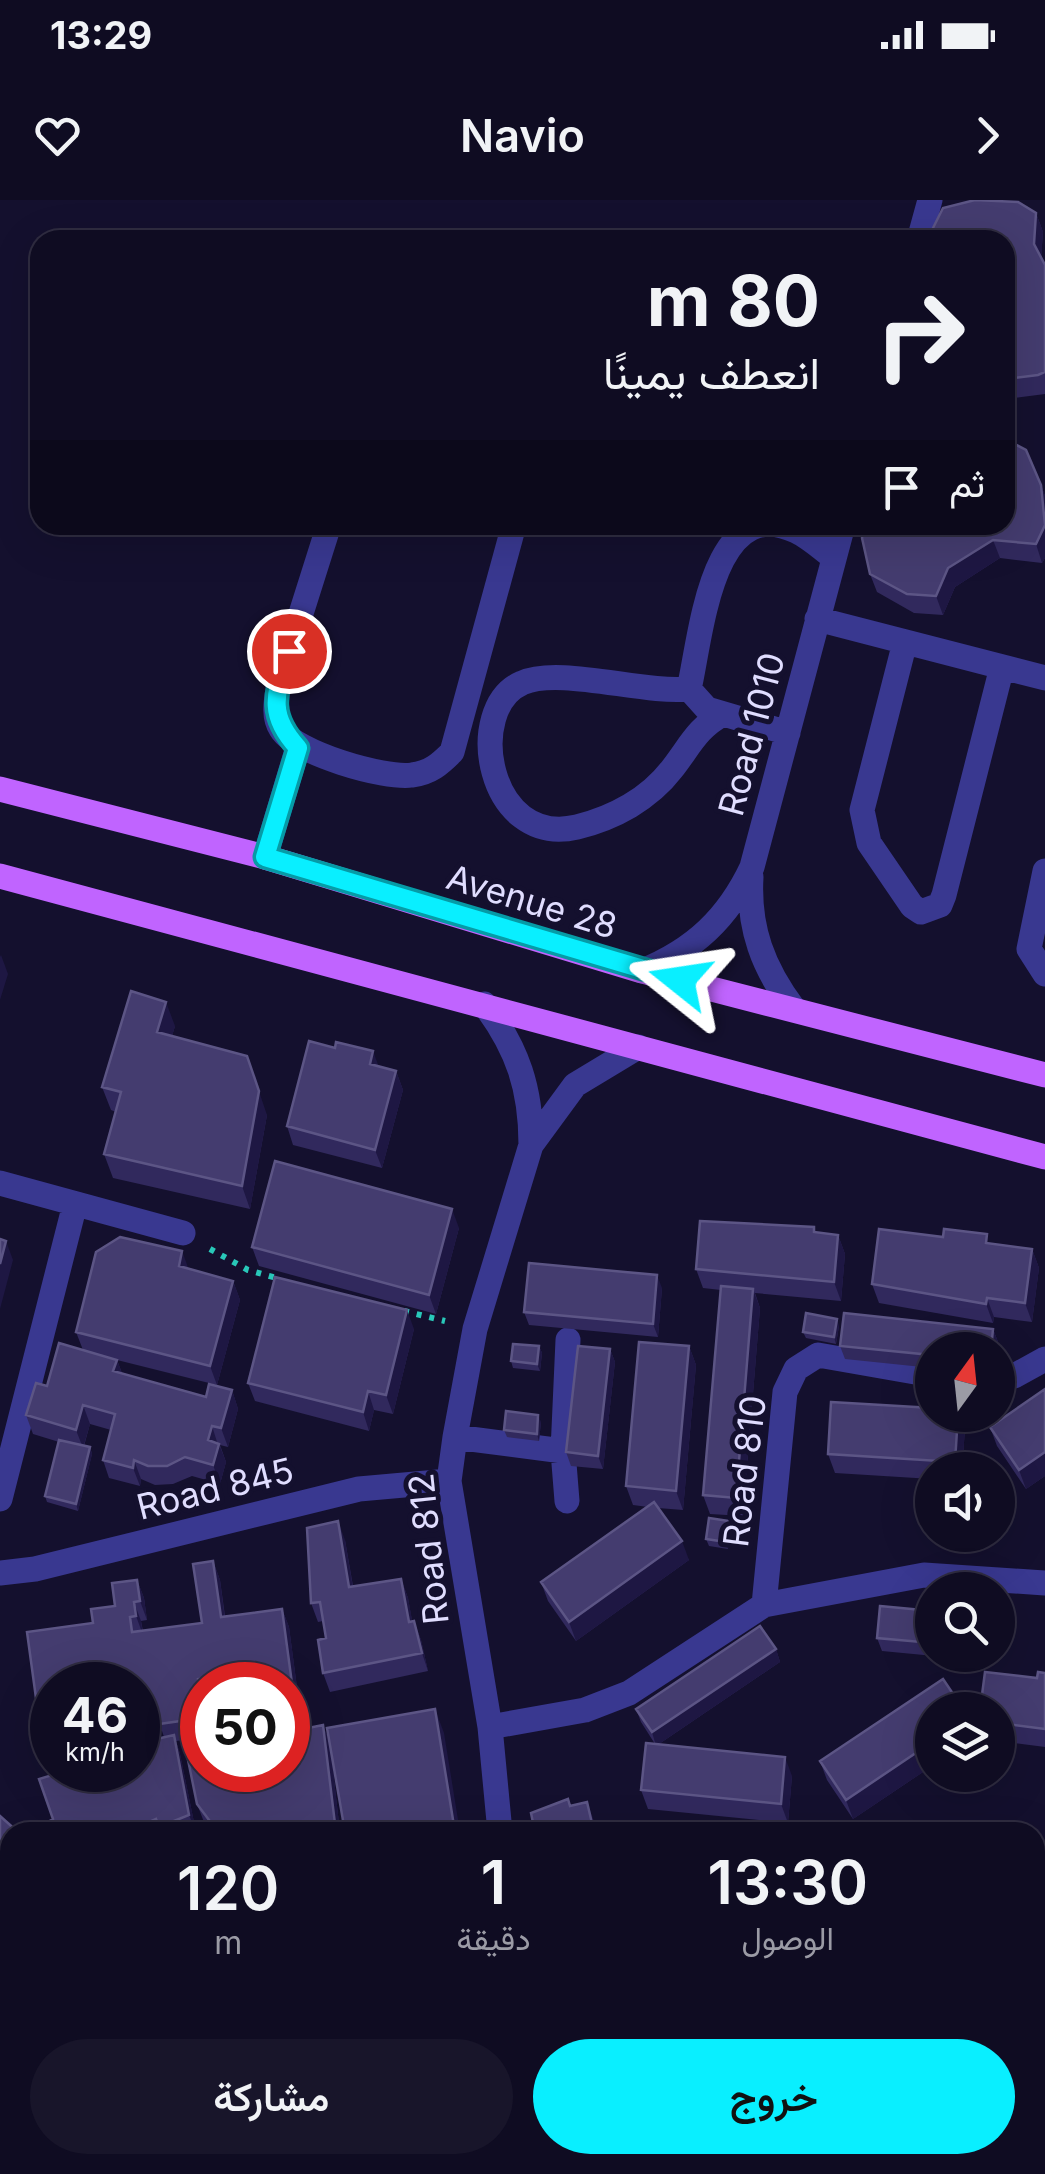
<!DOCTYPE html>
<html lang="ar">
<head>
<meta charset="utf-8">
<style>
  :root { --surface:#0f0c22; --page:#18152a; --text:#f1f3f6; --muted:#9b9ba5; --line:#2f2c40; --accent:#09efff }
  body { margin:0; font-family:Inter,Vazirmatn,sans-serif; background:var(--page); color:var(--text); direction:rtl; height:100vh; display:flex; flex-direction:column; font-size:38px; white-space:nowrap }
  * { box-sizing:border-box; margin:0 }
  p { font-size:32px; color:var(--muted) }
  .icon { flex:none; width:55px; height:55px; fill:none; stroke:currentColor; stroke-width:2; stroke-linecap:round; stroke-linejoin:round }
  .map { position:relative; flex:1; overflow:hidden; direction:ltr }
  .details { position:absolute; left:0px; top:1622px; width:1045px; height:352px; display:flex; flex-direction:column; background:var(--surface); border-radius:30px 30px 0 0; box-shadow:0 10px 40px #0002,0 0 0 2px var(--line); direction:rtl }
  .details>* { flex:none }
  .banner { position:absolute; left:30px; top:30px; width:985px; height:305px; border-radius:30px; box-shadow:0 10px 40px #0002,0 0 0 2px var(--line); direction:rtl; background:#0f0c22; color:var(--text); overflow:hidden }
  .needle { width:65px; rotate:15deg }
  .buttons { position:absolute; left:915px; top:1132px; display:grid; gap:20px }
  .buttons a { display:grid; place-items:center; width:100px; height:100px; border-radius:50%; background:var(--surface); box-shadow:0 10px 40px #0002,0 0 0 2px var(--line); font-size:50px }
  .speed { position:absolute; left:30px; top:1462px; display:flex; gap:20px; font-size:50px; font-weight:700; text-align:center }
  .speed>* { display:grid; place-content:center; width:130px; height:130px; border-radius:50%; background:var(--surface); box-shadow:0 10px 40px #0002,0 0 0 2px var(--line); line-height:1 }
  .speed small { font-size:25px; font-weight:400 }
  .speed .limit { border:15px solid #d22; background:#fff; color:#111 }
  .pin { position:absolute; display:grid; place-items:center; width:85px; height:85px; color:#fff; margin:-42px; border:5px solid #fff; border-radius:50%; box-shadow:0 2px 10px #0007 }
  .me { position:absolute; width:110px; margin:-55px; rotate:285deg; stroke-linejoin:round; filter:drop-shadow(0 0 8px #0008) }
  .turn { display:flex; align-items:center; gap:35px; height:210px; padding:0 30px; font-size:45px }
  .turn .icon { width:130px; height:130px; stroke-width:2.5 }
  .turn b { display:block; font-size:70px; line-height:85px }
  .then { display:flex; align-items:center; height:95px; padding:0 30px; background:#0003; gap:20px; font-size:38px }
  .eta { display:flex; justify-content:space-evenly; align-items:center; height:170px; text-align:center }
  .eta b { font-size:60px; font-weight:600; line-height:70px }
  .button { display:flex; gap:20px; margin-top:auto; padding:20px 30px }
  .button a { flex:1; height:115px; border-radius:60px; background:var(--accent); color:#111; font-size:40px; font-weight:600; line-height:115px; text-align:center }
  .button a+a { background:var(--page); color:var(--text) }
  .status { display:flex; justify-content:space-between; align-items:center; height:70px; padding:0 50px; background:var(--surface); direction:ltr }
  .status svg { height:28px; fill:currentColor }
  header { display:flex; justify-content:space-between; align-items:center; height:130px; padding:0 30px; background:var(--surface); font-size:45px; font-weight:600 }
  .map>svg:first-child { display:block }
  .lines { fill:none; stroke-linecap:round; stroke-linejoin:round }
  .path { stroke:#29c8b9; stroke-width:6; stroke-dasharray:5 8; stroke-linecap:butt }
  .minor { stroke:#393890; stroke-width:25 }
  .major { stroke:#c064ff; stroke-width:25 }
  .wall { fill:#31295d }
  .shaded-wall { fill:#1e1743 }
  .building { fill:#443c6f; stroke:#5c5585; stroke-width:2.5 }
  .route-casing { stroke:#069ba6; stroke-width:25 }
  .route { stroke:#09efff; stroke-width:18 }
  .labels { text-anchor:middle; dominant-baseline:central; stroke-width:10; stroke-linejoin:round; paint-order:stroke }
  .street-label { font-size:35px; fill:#e0ddff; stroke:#14102e }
</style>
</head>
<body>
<div class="status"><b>13:29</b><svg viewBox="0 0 49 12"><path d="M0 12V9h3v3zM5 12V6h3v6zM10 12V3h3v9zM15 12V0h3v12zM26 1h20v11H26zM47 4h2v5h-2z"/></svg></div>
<header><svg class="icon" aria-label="forward" viewBox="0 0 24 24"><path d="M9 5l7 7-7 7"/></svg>Navio<svg class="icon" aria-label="heart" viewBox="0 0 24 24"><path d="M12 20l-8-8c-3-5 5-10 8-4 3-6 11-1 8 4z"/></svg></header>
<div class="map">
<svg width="1045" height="1974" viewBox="0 0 1045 1974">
  <rect width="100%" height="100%" fill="#14102e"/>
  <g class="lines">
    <path class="path" d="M210,1049L248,1070L280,1079
      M404,1111L445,1121"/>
    <path class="minor" d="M919,40L930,0
      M329,325L279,483C277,498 272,515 281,529C295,553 384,579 412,575C430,573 440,564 452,552L514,325
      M817,419L1045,478
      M905,442L862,610L869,643L912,706L921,712L940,705L944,695L1002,467
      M689,489C644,494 559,466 522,483C464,508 487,648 577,627C614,618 649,599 672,569C690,546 697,528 723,514
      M788,533L707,509L689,489C701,438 711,291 796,331C809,337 822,349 834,358
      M265,657L298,547
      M1045,671L1029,749L1045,774
      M751,677C748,728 763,768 794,809
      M642,771C694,750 728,718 752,667L843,325
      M484,804C518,849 531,889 531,945
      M0,983L183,1033
      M998,1179L1014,1176L1045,1159
      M455,1237L563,1251
      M0,1299L75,1004
      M567,1301L563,1251L568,1140
      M0,1373L35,1369L359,1289L449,1281
      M764,1405L785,1192L796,1169L818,1155L932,1175
      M490,1527L585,1510L629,1493L764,1405L924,1375L1045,1383
      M500,1632L490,1527L449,1281L455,1237L475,1129L531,945L575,885L638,847
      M0,1874L10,1855
      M1035,1897L1045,1896
      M550,1965L551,1974
      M740,1965L741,1974
      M318,1974L321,1965
      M417,1974L420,1965
      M948,1974L955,1965"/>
    <path class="major" d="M0,589L265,657L642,771L1045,875
      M0,676L1045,957"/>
  </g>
  <path class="wall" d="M1036,13L1043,32L1041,58L1045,65V194L1005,199V40Z
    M1041,285L1045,296V358L1042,363L1000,358L955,387L943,415L914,413L877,392L870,374Z
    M175,826L172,836L267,915L250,1009L113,978L104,954L116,912L111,910L102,887Z
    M379,867L396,871L403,890L382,968L293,945L287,926Z
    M814,1027L816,1033L838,1035L845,1054L841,1101L755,1093L760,1108L743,1316L710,1314L703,1295L721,1090L703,1088L696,1069Z
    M459,1028L436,1114L259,1066L252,1047Z
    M943,1037L1032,1049L1039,1068L1032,1122L994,1117L993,1123L879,1103L872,1084Z
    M188,1069L233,1081L240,1100L217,1185L117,1160L122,1173L206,1197L232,1190L238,1209L228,1247L220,1245L226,1262L220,1284L192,1276L173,1284L155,1285L141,1279L140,1286L109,1278L103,1260L111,1230L90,1224L84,1246L90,1247L92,1254L78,1311L47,1302L45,1296L59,1242L33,1234L26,1215L47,1186L83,1150L76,1132Z
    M662,1088L658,1137L529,1125L524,1112Z
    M839,1126L836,1144L806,1138L803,1132Z
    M414,1129L393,1214L374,1210L369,1231L255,1201L248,1183Z
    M993,1129L998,1142L997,1150H932V1168L845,1159L840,1146Z
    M539,1146L542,1153L540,1171L513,1168L511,1161Z
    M689,1146L696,1165L683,1310L658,1308L689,1360L576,1441L548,1401L541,1382L648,1307L633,1305L626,1286Z
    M610,1149L615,1162L603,1269L571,1266L566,1252Z
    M1045,1189V1276L1026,1289L997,1246L990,1227Z
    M541,1222L539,1241L507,1237L504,1230Z
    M965,1229L962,1270H932V1279L835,1273L828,1254Z
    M729,1321L731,1328L728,1349L709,1346L706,1339Z
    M345,1340L353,1386L401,1379L408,1398L412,1421H414L421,1440L428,1471L330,1492L323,1473L326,1438L323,1421L318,1422L311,1403Z
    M213,1361L220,1380L225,1416L282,1409L289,1427L300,1510L288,1512V1485H202V1538L176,1541L180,1554L196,1632H50L46,1623L53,1619L39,1579L69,1570H138V1554L155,1550L152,1540L164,1537L162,1531L146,1533L149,1547L138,1549V1485H52V1554H48L41,1535L27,1432L93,1423L91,1409L115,1406L112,1383L137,1380L144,1398L147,1420L141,1421L143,1431L202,1423L193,1364Z
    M932,1411V1455H956L955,1458L882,1451L877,1438Z
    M776,1449L780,1462L659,1544L792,1576L788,1623L648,1609L641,1590L655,1544L641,1522L636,1509Z
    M1045,1473V1547L998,1541V1510Z
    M932,1510V1566L853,1619L827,1580L820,1561Z
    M323,1525L330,1544L340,1632H211L204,1622L197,1604Z
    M0,1616L10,1632V1752L0,1750Z
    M977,1965H1010L1008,1974H993L978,1970Z"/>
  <path class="shaded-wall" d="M1036,13L1043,32L1041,62L1034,44Z
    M1041,285L1045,296V358L1042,363L1036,344Z
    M993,340L1000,358L955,387L943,415L936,396L948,368Z
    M1,755L8,774L0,800V757Z
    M166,802L175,826L166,856L157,832Z
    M373,851L380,870L370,864Z
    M247,856L267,915L250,1009L242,986Z
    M396,871L403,890L382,968L375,950Z
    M452,1009L459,1028L436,1114L429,1095Z
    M838,1035L845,1054L841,1101L834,1082Z
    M6,1041L13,1060L0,1109V1064Z
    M1032,1049L1039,1068L1032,1122L1025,1103Z
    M182,1051L189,1070L179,1066Z
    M657,1075L662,1088L658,1137L653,1124Z
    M233,1081L240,1100L217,1185L210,1166Z
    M753,1089L760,1108L743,1316L736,1298Z
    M987,1098L994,1117L993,1123L986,1104Z
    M407,1110L414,1129L393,1214L386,1195Z
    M837,1119L839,1126L836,1144L834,1137Z
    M993,1129L998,1142L997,1150H991Z
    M539,1146L542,1153L540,1171L537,1164Z
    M689,1146L696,1165L683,1310L676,1291Z
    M610,1149L615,1162L603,1269L598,1256Z
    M117,1160L124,1179L113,1171Z
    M232,1190L238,1209L228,1247L221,1228Z
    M368,1191L374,1210L369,1231L363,1212Z
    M83,1205L90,1224L83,1248L76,1230Z
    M538,1215L541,1222L539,1241L537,1234Z
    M958,1215H960L965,1229L962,1270H958L955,1262Z
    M212,1226L218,1245L208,1240Z
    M219,1244L226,1262L220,1284L213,1265Z
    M90,1247L92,1254L78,1311L76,1304Z
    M1045,1252V1276L1026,1289L1019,1270Z
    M134,1260L141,1279L140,1286L133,1268Z
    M338,1321L345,1340L356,1406L349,1387Z
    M729,1321L731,1328L728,1349L726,1342Z
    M682,1341L689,1360L576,1441L569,1422Z
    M213,1361L220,1380L227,1436L221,1417Z
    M401,1379L408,1398L416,1441L409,1422Z
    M137,1380L144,1398L147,1420L140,1401Z
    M134,1402L141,1421L143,1435L136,1416Z
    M282,1409L289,1427L300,1510L293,1491Z
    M414,1421L421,1440L428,1471L422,1453Z
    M776,1449L780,1462L656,1546L652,1532Z
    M435,1509L444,1533L460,1632H455Z
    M140,1514L146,1533L149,1547L142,1528Z
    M323,1525L330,1544L340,1632H336Z
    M174,1535L180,1554L196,1632L189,1615Z
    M932,1542V1566L853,1619L846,1600Z
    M785,1557L792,1576L788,1623L781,1604Z
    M587,1602L594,1621L597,1632H594Z
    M90,1965H98L96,1974H88Z
    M811,1965H817L816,1974H810Z
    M875,1965H881L880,1974H874Z"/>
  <path class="building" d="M975,0L1018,2L1036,13L1034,44L1045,65V172L1038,175L1005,179V40H927L943,8Z
    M1005,239L1026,250L1041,285L1045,325L1036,344L993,340L948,368L936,396L907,394L870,374L862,338L864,325H1005Z
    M131,791L166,802L157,832L247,856L259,891L242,986L104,954L121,892L102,887Z
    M309,841L335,848L336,842L373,851L370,864L396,871L375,950L287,926Z
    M275,961L452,1009L429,1095L252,1047Z
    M700,1021L814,1027V1032L838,1035L834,1082L696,1069Z
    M879,1029L943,1037L944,1029L987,1034L986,1043L1032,1049L1025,1103L987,1098L986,1104L872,1084Z
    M120,1037L182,1051L179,1066L233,1081L210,1166L76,1132L96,1052Z
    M0,1039L6,1041L0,1064Z
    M529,1063L657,1075L653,1124L524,1112Z
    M275,1077L407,1110L386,1195L368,1191L363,1212L248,1183Z
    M721,1086L753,1089L736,1298L703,1295Z
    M806,1113L837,1119L834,1137L803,1132Z
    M844,1113L993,1129L991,1150H932V1155L840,1146Z
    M639,1142L689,1146L676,1291L626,1286Z
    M59,1143L117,1160L113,1171L206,1197L209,1184L232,1190L221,1228L212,1226L208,1240L219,1244L213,1265L185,1257L167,1266H148L134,1260L133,1268L103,1260L115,1214L83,1205L76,1230L26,1215L36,1183L47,1186Z
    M513,1144L539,1146L537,1164L511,1161Z
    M578,1146L610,1149L598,1256L566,1252Z
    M1045,1189V1252L1019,1270L990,1227Z
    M831,1202L932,1208V1215H958L955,1262L828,1254Z
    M506,1211L538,1215L537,1234L504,1230Z
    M59,1240L90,1247L76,1304L45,1296Z
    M654,1302L682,1341L569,1422L541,1382Z
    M709,1318L729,1321L726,1342L706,1339Z
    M338,1321L349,1387L401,1379L409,1422L414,1421L422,1453L323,1473L318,1440L326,1438L320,1402L311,1403L307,1328Z
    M213,1361L221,1417L282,1409L293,1491L288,1492V1485H208L207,1478L198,1479L202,1518L159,1524L158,1512L140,1514L142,1528L138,1529V1485H52V1534L41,1535L27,1432L93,1423L91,1409L115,1406L112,1383L137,1380L140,1401L134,1402L136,1416L130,1417L132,1432L202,1423L193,1364Z
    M880,1406L932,1411V1443L877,1438Z
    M760,1426L776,1449L652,1532L636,1509Z
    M985,1472L1037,1478L1038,1472L1045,1473V1529L998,1523V1510H980Z
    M943,1479L964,1510H932V1542L846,1600L820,1561Z
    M435,1509L455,1632H345L327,1528Z
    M323,1525L336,1632H218L197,1604L186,1550L202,1547V1570H288V1532Z
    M174,1535L189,1615L159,1627L156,1619L126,1632H56L46,1623L53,1619L39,1579L69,1570H138V1554L155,1550L152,1540Z
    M646,1543L785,1557L781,1604L641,1590Z
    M568,1599L570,1606L587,1602L594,1632H535L531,1613Z
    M0,1616L18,1632H10V1735L0,1733Z
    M26,1626L32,1632H23Z
    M683,1629L727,1632H683Z
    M42,1965H90L88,1974H40Z
    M140,1965H147L179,1974H138Z
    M588,1965H646L648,1974H590Z
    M762,1965H811L810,1974H761Z
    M843,1965H875L874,1974H842Z
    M982,1965H1006L1004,1971Z"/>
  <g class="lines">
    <defs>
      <path id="route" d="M289,451C276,493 266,513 298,548L265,657L680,780"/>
    </defs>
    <use href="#route" class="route-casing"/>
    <use href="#route" class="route"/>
  </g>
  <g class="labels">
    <g class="street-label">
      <text transform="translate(751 534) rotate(-75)">Road 1010</text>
      <text transform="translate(532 701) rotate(17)">Avenue 28</text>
      <text transform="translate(744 1271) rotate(-83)">Road 810</text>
      <text transform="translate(215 1288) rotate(-14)">Road 845</text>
      <text transform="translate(428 1349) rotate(-96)">Road 812</text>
    </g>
  </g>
</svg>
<div class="buttons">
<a><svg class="needle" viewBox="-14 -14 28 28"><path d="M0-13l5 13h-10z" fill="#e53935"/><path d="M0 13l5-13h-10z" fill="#9b9ba5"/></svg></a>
<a><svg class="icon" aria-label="sound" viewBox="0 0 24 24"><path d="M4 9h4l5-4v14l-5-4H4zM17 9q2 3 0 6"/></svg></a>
<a><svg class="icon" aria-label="search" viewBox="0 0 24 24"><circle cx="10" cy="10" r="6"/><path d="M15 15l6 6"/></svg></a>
<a><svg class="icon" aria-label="layers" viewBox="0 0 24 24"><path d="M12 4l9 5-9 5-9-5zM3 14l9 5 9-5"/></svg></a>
</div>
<div class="speed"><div>46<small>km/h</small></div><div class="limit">50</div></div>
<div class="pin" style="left:289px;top:451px;background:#d93025"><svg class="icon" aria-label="arrive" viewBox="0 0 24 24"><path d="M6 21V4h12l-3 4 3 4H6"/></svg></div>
<svg class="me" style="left:680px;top:780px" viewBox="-20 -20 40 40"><path d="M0-17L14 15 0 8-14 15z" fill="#09efff" stroke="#fff" stroke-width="4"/></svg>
<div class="banner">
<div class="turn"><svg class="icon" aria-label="right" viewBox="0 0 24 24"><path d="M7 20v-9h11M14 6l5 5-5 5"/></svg><div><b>80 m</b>انعطف يمينًا</div></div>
<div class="then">ثم<svg class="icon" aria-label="arrive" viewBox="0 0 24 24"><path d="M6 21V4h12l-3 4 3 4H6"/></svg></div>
</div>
<section class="details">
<div class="eta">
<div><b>13:30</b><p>الوصول</p></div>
<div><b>1</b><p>دقيقة</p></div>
<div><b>120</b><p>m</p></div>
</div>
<div class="button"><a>خروج</a><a>مشاركة</a></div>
</section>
</div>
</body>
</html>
